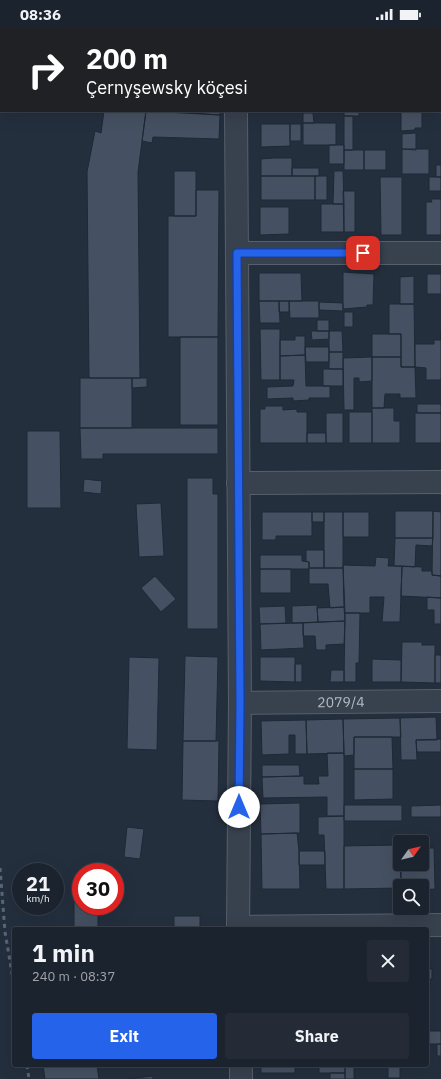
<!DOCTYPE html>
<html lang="en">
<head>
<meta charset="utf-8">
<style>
  :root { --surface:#1b232e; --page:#242b36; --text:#f1f3f6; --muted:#a0a4aa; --line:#39404a; --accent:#2563eb }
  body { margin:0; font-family:"IBM Plex Sans",sans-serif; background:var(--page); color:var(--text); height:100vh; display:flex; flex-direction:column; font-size:15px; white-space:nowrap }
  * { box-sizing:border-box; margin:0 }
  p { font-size:13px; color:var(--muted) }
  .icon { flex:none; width:22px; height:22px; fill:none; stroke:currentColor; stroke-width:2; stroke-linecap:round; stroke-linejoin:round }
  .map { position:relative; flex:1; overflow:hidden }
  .panel { position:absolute; left:12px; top:899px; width:417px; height:140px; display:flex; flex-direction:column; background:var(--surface); border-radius:4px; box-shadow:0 4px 16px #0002,0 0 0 1px var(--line) }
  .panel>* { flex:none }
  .guide { position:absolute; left:0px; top:0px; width:441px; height:84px; box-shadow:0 4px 16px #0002,0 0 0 1px var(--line); background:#202124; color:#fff; overflow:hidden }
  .needle { width:26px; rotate:56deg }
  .fabs { position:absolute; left:393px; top:807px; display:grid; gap:8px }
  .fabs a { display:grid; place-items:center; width:36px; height:36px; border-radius:4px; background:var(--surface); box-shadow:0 4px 16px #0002,0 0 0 1px var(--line); font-size:20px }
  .speed { position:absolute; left:12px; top:835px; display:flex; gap:8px; font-size:20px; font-weight:700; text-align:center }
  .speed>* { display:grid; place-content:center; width:52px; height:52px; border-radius:50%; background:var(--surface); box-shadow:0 4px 16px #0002,0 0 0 1px var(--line); line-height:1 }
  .speed small { font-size:10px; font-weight:400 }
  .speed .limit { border:6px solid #d22; background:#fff; color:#111 }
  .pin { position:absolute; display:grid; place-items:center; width:34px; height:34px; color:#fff; margin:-17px; border-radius:8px; box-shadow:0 2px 6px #0006 }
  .me { position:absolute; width:44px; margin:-22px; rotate:0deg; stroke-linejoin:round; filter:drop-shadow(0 0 3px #0008) }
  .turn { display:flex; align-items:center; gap:14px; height:84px; padding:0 20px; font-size:18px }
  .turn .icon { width:52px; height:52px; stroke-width:2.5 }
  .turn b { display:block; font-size:28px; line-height:34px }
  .round { display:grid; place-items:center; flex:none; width:42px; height:42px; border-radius:4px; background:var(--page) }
  .headline { display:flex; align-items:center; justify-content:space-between; height:68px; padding:0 20px }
  h1 { font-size:24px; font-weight:700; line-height:30px }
  .cta { display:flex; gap:8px; margin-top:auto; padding:8px 20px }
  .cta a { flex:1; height:46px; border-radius:4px; background:var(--accent); color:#fff; font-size:16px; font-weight:700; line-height:46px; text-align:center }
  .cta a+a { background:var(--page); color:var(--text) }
  .status { display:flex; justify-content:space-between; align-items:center; height:28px; padding:0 20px; background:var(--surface); direction:ltr }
  .status svg { height:11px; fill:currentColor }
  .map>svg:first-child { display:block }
  .building { fill:#455162; stroke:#1f2835 }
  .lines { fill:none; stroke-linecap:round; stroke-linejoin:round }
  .minor-casing { stroke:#565f6c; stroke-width:24 }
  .minor { stroke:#38414e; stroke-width:22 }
  .rail { stroke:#5a6575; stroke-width:3; stroke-dasharray:4 4; stroke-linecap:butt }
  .route-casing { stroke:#184099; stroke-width:10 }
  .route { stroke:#2563eb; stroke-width:7 }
  .labels { text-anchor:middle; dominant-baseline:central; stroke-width:4; stroke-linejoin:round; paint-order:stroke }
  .street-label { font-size:14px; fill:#b4bcc9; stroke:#1d2633 }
</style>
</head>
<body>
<div class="status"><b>08:36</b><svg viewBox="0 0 49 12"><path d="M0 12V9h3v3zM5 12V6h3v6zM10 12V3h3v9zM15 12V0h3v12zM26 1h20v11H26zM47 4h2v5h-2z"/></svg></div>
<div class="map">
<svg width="441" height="1051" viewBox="0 0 441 1051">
  <rect width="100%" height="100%" fill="#242f3e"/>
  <path class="building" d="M162,0H213V1H162Z
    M104,83H146L138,144L140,350H89L87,144L95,103L101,105Z
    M146,83L220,87L219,111L153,109L152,115L142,113Z
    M193,83H220V87L193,85Z
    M344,83H359V88H344Z
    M401,83H422V100H415V102L401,103Z
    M303,85H313L314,95H303Z
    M344,88H353V122H344Z
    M303,95H336V117H303Z
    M261,96H290V118L261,119Z
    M290,96H301V113H290Z
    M416,105V122L402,121V106Z
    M329,117H344V136H329Z
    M402,121H429V146H402Z
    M344,122H364V142H344Z
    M364,122H386V142H364Z
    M274,130H292V148H261V131Z
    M436,137H441V149H436Z
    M292,140H319V148H292Z
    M174,143H196V188H174Z
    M334,143H343L344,176H333Z
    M261,148H315V172H261Z
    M315,148H327V172H315Z
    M380,149H402V207H381Z
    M429,149H441V163H429Z
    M196,162H219L218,309H168V188H196Z
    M343,163H355V204H344Z
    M431,171H441V207H426V174H432Z
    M321,176H344V204H321Z
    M260,179H289V206L260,207Z
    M343,244L374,246L373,277H367V279L343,281Z
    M259,245H301L302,273H259Z
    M427,246H441V266H427Z
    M414,248V276H400V249Z
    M259,273H279L280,295H260Z
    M279,273H289V284H279Z
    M289,273H319V290H290Z
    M319,274L343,275V283L319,282Z
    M389,276H414L415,339H401V306H389Z
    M344,284H353V299H344Z
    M317,292H329V303H317Z
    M260,301H280V352H261Z
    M441,302V352H426V340L415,339V316H434V312H441Z
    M311,303H329V311L312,312Z
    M329,303H342L343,324H329Z
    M372,306H401V329H372Z
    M295,308H305V327L280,328V312H295Z
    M180,309H218V397H180Z
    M305,319H329V334H306Z
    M329,324H343V341H329Z
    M305,327L306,358H330V370H309V372L293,373V370L267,371V359L293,358L294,352H280V328Z
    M372,329V353L359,354V350H354V382H344L343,330Z
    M372,329H401V339H415L416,370H400V366H385L384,380H372Z
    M323,341H343V358H323Z
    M80,350H132V400H80Z
    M132,350H147V359L132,360Z
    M417,376H441V385H417Z
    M265,378H283V382L297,381V384H307V415H260V381H265Z
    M372,380H394V393H400V415H372Z
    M349,384H372V415H349Z
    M326,385H343V415H326Z
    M415,385H441V415H415Z
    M80,400H218V426H103V431H81Z
    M27,403H60L61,480H27Z
    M307,405H326V415H307Z
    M187,450H213V466H218V601H187Z
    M84,451L102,453L101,466L83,464Z
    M161,475L164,528L139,529L136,476Z
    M395,483H433V510H395Z
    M433,483L441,484V548L432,547Z
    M262,484H312V508H276V512H262Z
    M312,484H324V494H312Z
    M324,484H343V540H324Z
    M343,484H369V509H343Z
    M395,510H433L432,518L416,517L415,539L394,538Z
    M306,522H324V540H309V534L306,533Z
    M260,527H302V533L309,534V541H260Z
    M376,529L389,530L388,538H402L400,594H382L384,569H370V585H345L343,537L375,538Z
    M402,538L422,539V543H432V547L441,548V570L401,568Z
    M309,540H343L344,579L330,580L328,556H309Z
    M260,541H291V565H260Z
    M155,548L176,571L161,584L141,560Z
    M427,569L441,570V596H434V582H427Z
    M317,577L318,594L292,595V578Z
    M285,578L286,595L260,596L259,579Z
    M344,579L345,593L318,594L317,580Z
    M345,585H360L359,635H356V654H344Z
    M345,593L344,616L326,617V622H316L315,608H303V595Z
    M303,595L304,620L261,622L260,596Z
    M402,614H422V617H435V655L401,654Z
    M435,627H441V655H435Z
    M185,628L218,629L216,713H183Z
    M129,629L159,630L157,722L127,721Z
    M260,629H295V654L260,653Z
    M372,631L401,632V654H372Z
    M295,636H302V654H295Z
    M331,642H344V654H330Z
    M436,689L437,712H416L417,732H401L400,690Z
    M400,690L401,709H354V727L344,728L343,691Z
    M343,691L344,725L307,726L306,692Z
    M306,692L307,726H295V707H289V726L262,727L261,693Z
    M354,709H392L393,741H354Z
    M441,711V724H417L416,712Z
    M183,713H219L218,773L182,772Z
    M327,725H344V788H327V769L263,770L262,749L304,748V756H319L318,748H328Z
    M262,737H299L300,748L262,749Z
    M354,741H393V771L354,772Z
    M300,775V805L261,806L260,776Z
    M344,777H402V793H344Z
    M441,777V789H411V778Z
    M344,788V861H326L324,807H318V789Z
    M127,799L144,801L140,831L124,829Z
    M297,805L299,823L300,861H262L261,806Z
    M400,817L401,858H400V860L344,861V818Z
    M422,820H434L435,861L422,862V858H401V836H422Z
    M299,823H325V837H299Z
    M74,869H81V878H98V901H74Z
    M174,888H200V901H174Z
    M427,933H430V941H432V951H430V958H427Z
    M427,1003H441V1016H427Z
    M437,1016H441V1028H437Z
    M43,1037H97L99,1051H45Z
    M261,1037H295V1045H261Z
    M319,1037H345V1045H319Z
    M388,1037H400V1050H388Z
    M345,1038H354V1051H345Z
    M330,1045H345V1051H330Z
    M153,1048V1051H128Z"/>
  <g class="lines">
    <defs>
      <g id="minor">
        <path d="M235,0V1"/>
        <path d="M440,4H441"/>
        <path d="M236,83L240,675L238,901"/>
        <path d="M237,225H441"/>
        <path d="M238,455L441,454"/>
        <path id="s1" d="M240,675L441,673"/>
        <path d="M238,899L441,897"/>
        <path d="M241,1037V1051"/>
      </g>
    </defs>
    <use href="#minor" class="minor-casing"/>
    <use href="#minor" class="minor"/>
    <path class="rail" d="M0,840L5,904L14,957
      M27,1037L29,1051"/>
  </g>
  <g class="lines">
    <defs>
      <path id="route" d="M239,779L240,675L237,225H363"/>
    </defs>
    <use href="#route" class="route-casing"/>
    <use href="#route" class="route"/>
  </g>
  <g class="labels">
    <g class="street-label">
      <text stroke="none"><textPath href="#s1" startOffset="101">2079/4</textPath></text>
    </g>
  </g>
</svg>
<div class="fabs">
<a><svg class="needle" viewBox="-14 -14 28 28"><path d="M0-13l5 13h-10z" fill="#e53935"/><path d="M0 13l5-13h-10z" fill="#a0a4aa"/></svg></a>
<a><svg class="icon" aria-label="search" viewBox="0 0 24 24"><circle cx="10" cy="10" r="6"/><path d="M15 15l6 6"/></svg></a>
</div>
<div class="speed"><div>21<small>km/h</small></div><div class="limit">30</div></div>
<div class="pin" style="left:363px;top:225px;background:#d93025"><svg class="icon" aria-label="arrive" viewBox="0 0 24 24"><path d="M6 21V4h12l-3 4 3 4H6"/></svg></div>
<svg class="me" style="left:239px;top:779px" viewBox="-20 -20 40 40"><circle r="19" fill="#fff"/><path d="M0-13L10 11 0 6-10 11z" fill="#2563eb"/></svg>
<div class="guide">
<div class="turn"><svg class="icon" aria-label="right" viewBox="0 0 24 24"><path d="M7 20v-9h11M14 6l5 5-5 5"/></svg><div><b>200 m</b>Çernyşewsky köçesi</div></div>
</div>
<section class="panel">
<div class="headline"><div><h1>1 min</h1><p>240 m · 08:37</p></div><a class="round"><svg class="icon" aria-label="close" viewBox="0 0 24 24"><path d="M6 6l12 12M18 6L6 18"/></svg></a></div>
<div class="cta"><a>Exit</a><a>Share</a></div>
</section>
</div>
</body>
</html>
